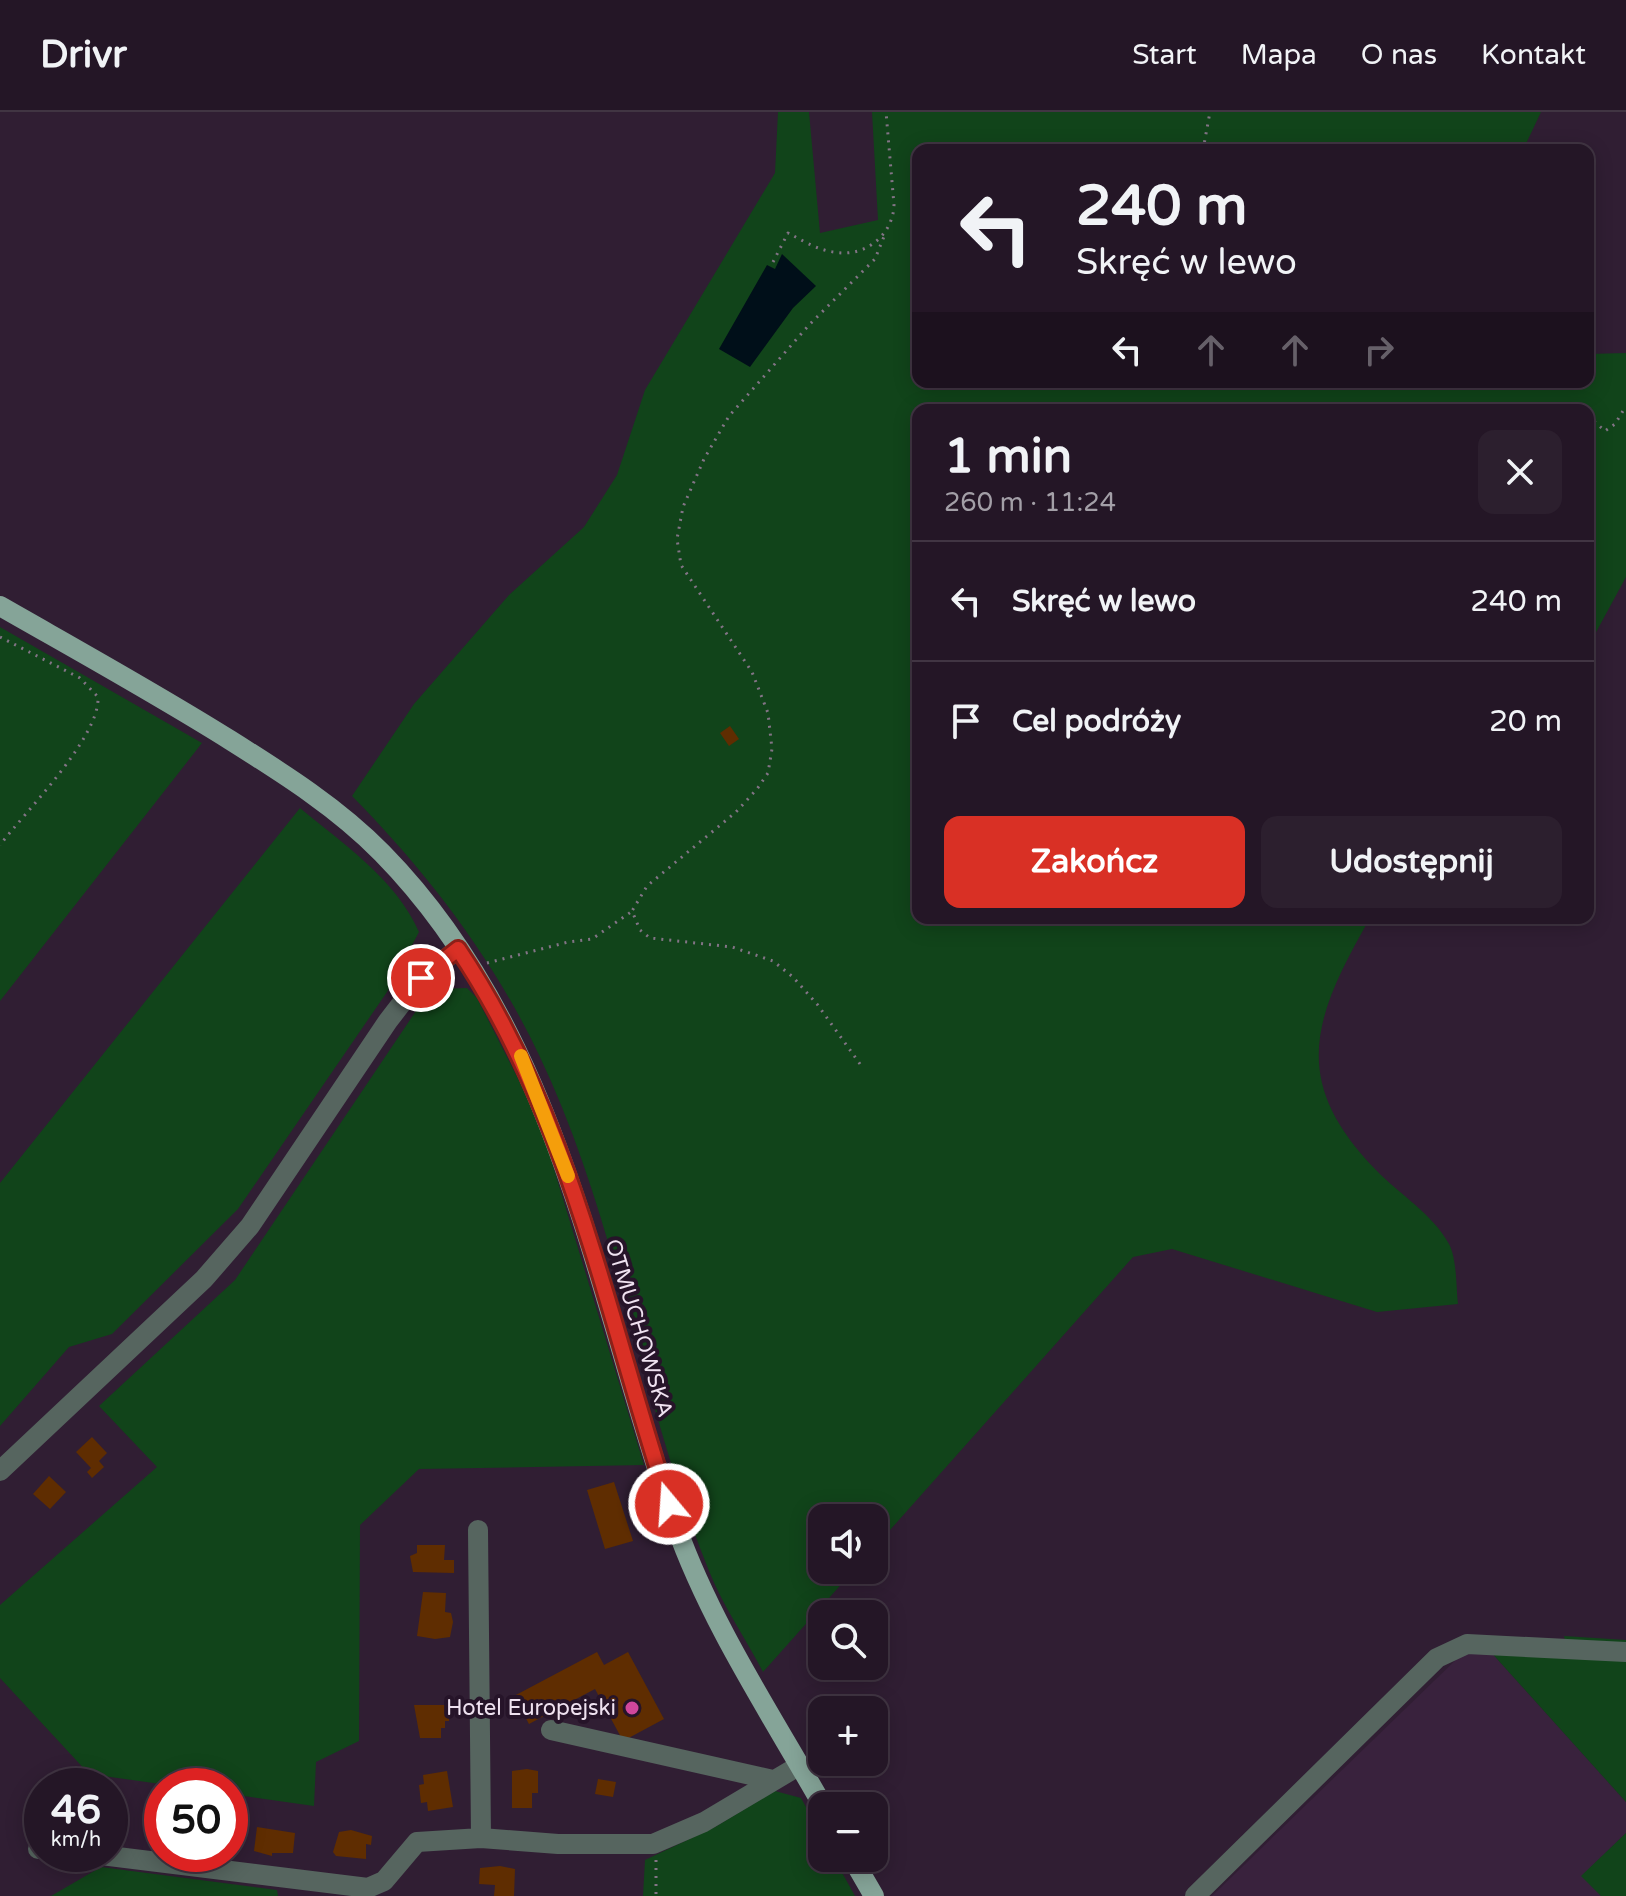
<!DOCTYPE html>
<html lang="pl">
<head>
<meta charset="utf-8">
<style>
  :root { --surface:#241626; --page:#2c1f2e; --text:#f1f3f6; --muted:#a39fa7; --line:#413543; --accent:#d93025 }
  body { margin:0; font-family:"Varela Round",sans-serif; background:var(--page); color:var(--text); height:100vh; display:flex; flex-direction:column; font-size:30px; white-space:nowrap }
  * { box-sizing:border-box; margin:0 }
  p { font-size:26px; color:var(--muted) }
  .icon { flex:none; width:44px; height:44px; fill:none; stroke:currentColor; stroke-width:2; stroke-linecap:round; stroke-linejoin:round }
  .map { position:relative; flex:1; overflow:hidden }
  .drawer { position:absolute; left:912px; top:292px; width:682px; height:520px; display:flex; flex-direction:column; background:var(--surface); border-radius:16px; box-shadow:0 4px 20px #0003,0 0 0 2px var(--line) }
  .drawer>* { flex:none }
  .hud { position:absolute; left:912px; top:32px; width:682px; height:244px; border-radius:16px; box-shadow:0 4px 20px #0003,0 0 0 2px var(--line); background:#241626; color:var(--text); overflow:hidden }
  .buttons { position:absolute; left:808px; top:1392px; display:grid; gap:16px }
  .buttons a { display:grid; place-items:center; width:80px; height:80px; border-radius:16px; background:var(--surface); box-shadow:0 4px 20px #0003,0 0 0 2px var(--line); font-size:40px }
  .speed { position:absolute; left:24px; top:1656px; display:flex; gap:16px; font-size:40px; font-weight:700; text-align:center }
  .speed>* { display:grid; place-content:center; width:104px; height:104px; border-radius:50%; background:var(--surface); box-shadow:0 4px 20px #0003,0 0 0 2px var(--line); line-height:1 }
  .speed small { font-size:20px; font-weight:400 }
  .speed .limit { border:12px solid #d22; background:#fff; color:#111 }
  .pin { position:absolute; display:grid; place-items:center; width:68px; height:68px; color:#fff; margin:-34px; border:4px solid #fff; border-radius:50%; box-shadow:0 2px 8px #0007 }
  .me { position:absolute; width:88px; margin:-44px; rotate:342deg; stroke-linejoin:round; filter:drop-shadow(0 0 6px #0008) }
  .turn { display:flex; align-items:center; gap:28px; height:168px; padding:0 32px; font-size:36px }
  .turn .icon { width:104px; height:104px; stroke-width:2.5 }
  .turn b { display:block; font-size:56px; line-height:68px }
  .lanes { display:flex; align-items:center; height:76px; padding:0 32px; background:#0003; justify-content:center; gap:40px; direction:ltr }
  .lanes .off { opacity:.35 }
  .round { display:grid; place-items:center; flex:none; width:84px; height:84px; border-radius:16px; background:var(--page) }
  .headline { display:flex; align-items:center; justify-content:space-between; height:136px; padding:0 32px }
  h1 { font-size:48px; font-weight:700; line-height:60px }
  .action { display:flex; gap:16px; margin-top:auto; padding:16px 32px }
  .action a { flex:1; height:92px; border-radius:16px; background:var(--accent); color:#fff; font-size:32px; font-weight:700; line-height:92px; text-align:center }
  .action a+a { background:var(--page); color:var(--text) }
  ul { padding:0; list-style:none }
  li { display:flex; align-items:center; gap:24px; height:120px; padding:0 32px; border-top:2px solid var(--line) }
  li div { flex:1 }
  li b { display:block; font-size:30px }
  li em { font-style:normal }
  header { display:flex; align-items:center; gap:48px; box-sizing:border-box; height:112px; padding:0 40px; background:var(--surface); border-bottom:2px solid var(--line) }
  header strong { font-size:38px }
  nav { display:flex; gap:44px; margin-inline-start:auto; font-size:28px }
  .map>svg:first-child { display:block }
  .built { fill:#39223d }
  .green { fill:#11441a }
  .water { fill:#000f19 }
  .building { fill:#5f2d01 }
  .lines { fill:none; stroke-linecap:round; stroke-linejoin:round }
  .path { stroke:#837486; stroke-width:3; stroke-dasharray:2 6; stroke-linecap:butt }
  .minor { stroke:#56655f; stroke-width:20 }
  .major { stroke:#85a498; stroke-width:20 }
  .route-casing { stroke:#8d1f18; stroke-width:20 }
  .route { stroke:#d93025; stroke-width:14 }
  .slow { stroke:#f59e0b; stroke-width:14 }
  .hotel-dot { fill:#d1479c; stroke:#261429; stroke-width:3 }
  .labels { text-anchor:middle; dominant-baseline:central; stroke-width:8; stroke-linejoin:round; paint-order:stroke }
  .street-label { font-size:22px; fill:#efe2f0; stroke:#261429 }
  .poi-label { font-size:22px; fill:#efe2f0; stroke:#261429; text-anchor:end }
</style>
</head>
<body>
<header>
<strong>Drivr</strong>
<nav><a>Start</a><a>Mapa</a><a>O nas</a><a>Kontakt</a></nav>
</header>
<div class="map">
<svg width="1626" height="1784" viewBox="0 0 1626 1784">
  <rect width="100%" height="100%" fill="#301e33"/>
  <path class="built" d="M1466,1538H1489L1626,1690V1721L1582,1764L1601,1784H1212Z"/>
  <path class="green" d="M778,0H809L820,121L878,108L872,0H1541L1523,38H918V270H1588V242L1626,241V465L1588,535V298H918V806H1370C1314,904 1288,968 1376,1058C1399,1082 1433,1102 1449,1132C1457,1147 1456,1175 1458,1192L1377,1200L1172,1137L1133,1145L874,1436V1406H822V1458H854L763,1560C746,1527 723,1494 709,1459C641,1291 617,1106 539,943C493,846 427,760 352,684L414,592L509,483L584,415L617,363L645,278L775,61Z
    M0,515L202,631L0,889Z
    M300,696C343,732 396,767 419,820L387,880L238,1097L112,1222L69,1235L0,1314V1071Z
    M467,876L477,886L539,1008L644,1353L419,1357L360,1413L359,1629L316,1650L314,1694L230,1682V1674H175L89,1662L0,1566V1493L157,1355L99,1294L235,1168L422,890L436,877Z
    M1564,1524L1626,1528V1690L1489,1538L1568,1541Z
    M775,1679L801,1686L822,1724V1746H834L855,1784H643L645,1748L715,1715Z
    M1626,1721V1784H1601L1581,1764Z
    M101,1755L277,1778L278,1784H51Z"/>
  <path class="water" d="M782,142L816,174L793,196L750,255L719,237L767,153L775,157Z"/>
  <path class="building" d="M730,614L739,627L729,634L720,621Z
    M92,1325L107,1341L99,1349L104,1355L92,1366L87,1360L91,1356L76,1340Z
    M49,1364L66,1380L50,1397L33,1382Z
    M614,1370L633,1429L605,1437L587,1378Z
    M417,1433H445L444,1448H454V1461L413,1460L410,1444L417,1441Z
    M423,1480L446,1481L445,1500L451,1501L453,1510L450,1525L435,1527L417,1524Z
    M597,1540L604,1553L628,1540L664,1607L623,1629L595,1577L529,1612L514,1584Z
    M414,1593H449V1609H445V1616H441V1626H420Z
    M527,1657L538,1659V1681H532V1696H512V1659Z
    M447,1659L453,1695L428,1699L427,1690L421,1691L419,1673L424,1672L423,1663Z
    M598,1667L616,1670L613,1685L595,1682Z
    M257,1715L295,1721L293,1741H272V1744L254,1739Z
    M351,1718L372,1724L371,1733L366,1732V1747L336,1744L333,1740L339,1720Z
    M500,1754L515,1757L514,1784H494L495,1773L479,1772L480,1756Z"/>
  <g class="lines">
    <path class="path" d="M1203,38L1210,0
      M773,150L788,121C802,128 817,138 834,140C865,146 893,123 894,93L886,0
      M1164,273L1166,270
      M1534,298L1571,292L1581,298
      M1588,304L1605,319L1615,312L1626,294
      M0,525L80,566L98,585C100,625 26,699 0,733
      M487,851L568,830L592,827L631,800
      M860,952L817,892L793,865L773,849L732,835L650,826L640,818L632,799L647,774L736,700L757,677L768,661L772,637L768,601L752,560L681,453L677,427L683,395L704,347L729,304L810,212L875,147L885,122
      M656,1748V1784"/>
    <path class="minor" d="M0,1359L204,1167L250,1114L388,909L421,866L458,837
      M551,1618L773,1668
      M481,1726L558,1732H653L704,1710L800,1653
      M38,1737H42
      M93,1742L368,1776L384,1769L417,1730L481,1726L478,1418
      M1195,1784L1437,1546L1467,1532L1626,1540"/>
    <path class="major" d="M0,494C77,538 155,581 230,628C284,662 338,696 382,741C560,922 595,1181 675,1411C710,1511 771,1602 823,1694
      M852,1746L874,1784"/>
  </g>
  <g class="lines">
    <defs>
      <path id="route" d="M421,866L458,837C570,1003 607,1204 669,1392"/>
    </defs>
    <use href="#route" class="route-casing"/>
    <use href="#route" class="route"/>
    <path class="slow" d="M521,944L568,1064"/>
  </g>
  <circle class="hotel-dot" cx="632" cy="1596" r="8"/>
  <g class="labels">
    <g class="street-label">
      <text transform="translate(639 1216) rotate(73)">OTMUCHOWSKA</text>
    </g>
    <g class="poi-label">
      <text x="616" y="1596">Hotel Europejski</text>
    </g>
  </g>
</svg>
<div class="buttons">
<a><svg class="icon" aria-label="sound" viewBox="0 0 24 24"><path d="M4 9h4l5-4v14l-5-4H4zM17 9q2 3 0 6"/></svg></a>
<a><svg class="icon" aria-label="search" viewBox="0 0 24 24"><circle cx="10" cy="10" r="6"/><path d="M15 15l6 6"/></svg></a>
<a>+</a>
<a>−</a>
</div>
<div class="speed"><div>46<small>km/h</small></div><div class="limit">50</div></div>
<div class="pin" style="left:421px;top:866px;background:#d93025"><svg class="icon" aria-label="arrive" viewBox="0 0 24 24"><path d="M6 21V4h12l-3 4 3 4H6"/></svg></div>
<svg class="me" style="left:669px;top:1392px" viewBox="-20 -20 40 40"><circle r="17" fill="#d93025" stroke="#fff" stroke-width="3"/><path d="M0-11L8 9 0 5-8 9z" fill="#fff"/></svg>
<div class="hud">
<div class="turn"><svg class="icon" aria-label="left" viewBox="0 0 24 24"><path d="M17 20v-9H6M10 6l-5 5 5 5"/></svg><div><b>240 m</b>Skręć w lewo</div></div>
<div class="lanes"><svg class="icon" aria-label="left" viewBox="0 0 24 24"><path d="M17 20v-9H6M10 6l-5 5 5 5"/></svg><svg class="icon off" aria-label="ahead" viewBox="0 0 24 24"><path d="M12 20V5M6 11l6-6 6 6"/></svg><svg class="icon off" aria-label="ahead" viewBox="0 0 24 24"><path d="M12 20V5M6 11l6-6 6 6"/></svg><svg class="icon off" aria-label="right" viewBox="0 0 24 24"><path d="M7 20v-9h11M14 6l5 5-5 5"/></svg></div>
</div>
<section class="drawer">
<div class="headline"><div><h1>1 min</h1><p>260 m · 11:24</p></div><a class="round"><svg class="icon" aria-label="close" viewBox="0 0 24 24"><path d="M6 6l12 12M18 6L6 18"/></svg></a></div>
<ul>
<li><svg class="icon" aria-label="left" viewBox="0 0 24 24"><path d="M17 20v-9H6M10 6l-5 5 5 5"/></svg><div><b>Skręć w lewo</b></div><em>240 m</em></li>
<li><svg class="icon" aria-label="arrive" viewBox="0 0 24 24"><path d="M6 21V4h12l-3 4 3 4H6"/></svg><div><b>Cel podróży</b></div><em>20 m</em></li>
</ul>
<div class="action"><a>Zakończ</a><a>Udostępnij</a></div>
</section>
</div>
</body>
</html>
